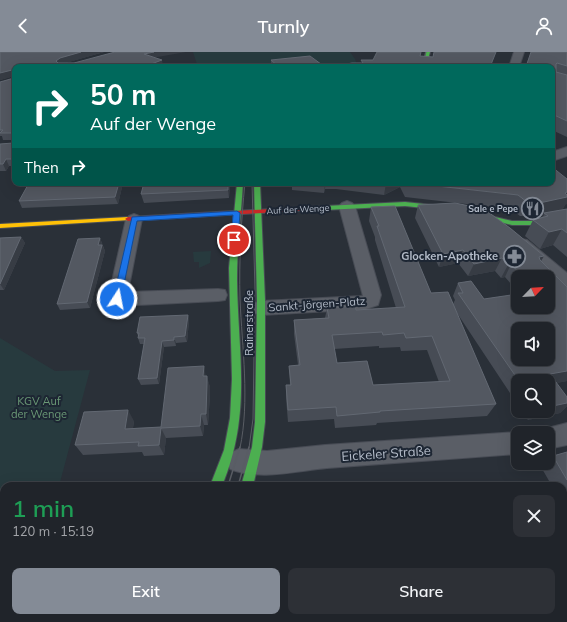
<!DOCTYPE html>
<html lang="en">
<head>
<meta charset="utf-8">
<style>
  :root { --surface:#20242a; --page:#2d3036; --text:#f1f3f6; --muted:#a2a4a8; --line:#3d4147; --accent:#848b96 }
  body { margin:0; font-family:Mulish,sans-serif; background:var(--page); color:var(--text); height:100vh; display:flex; flex-direction:column; font-size:15px; white-space:nowrap }
  * { box-sizing:border-box; margin:0 }
  p { font-size:13px; color:var(--muted) }
  .icon { flex:none; width:22px; height:22px; fill:none; stroke:currentColor; stroke-width:2; stroke-linecap:round; stroke-linejoin:round }
  .map { position:relative; flex:1; overflow:hidden }
  .details { position:absolute; left:0px; top:430px; width:567px; height:140px; display:flex; flex-direction:column; background:var(--surface); border-radius:12px 12px 0 0; box-shadow:0 4px 16px #0002,0 0 0 1px var(--line) }
  .details>* { flex:none }
  .banner { position:absolute; left:12px; top:12px; width:543px; height:122px; border-radius:8px; box-shadow:0 4px 16px #0002,0 0 0 1px var(--line); background:#00695c; color:#fff; overflow:hidden }
  .needle { width:26px; rotate:65deg }
  .fabs { position:absolute; left:511px; top:218px; display:grid; gap:8px }
  .fabs a { display:grid; place-items:center; width:44px; height:44px; border-radius:8px; background:var(--surface); box-shadow:0 4px 16px #0002,0 0 0 1px var(--line); font-size:20px }
  .pin { position:absolute; display:grid; place-items:center; width:34px; height:34px; color:#fff; margin:-17px; border:2px solid #fff; border-radius:50%; box-shadow:0 1px 4px #0007 }
  .me { position:absolute; width:44px; margin:-22px; rotate:11deg; stroke-linejoin:round; filter:drop-shadow(0 0 3px #0008) }
  .turn { display:flex; align-items:center; gap:14px; height:84px; padding:0 12px; font-size:18px }
  .turn .icon { width:52px; height:52px; stroke-width:2.5 }
  .turn b { display:block; font-size:28px; line-height:34px }
  .then { display:flex; align-items:center; height:38px; padding:0 12px; background:#0003; gap:8px; font-size:15px }
  .round { display:grid; place-items:center; flex:none; width:42px; height:42px; border-radius:8px; background:var(--page) }
  .summary { display:flex; align-items:center; justify-content:space-between; height:68px; padding:0 12px }
  h1 { font-size:24px; font-weight:600; line-height:30px; color:#1e9e55 }
  .primary-button { display:flex; gap:8px; margin-top:auto; padding:8px 12px }
  .primary-button a { flex:1; height:46px; border-radius:8px; background:var(--accent); color:#fff; font-size:16px; font-weight:600; line-height:46px; text-align:center }
  .primary-button a+a { background:var(--page); color:var(--text) }
  header { display:flex; justify-content:space-between; align-items:center; height:52px; padding:0 12px; background:var(--accent); color:#fff; font-size:18px; font-weight:600 }
  .map>svg:first-child { display:block }
  .green { fill:#273a3e }
  .lines { fill:none; stroke-linecap:round; stroke-linejoin:round }
  .street-casing { stroke:#484c55; stroke-width:2 }
  .fast-casing { stroke:#484c55; stroke-width:2 }
  .slow-casing { stroke:#484c55; stroke-width:2 }
  .jam-casing { stroke:#484c55; stroke-width:2 }
  .street { fill:#5a5e66; fill-rule:evenodd }
  .fast { fill:#4caf50; fill-rule:evenodd }
  .slow { fill:#ffc107; fill-rule:evenodd }
  .jam { fill:#c62828; fill-rule:evenodd }
  .tram-far1 { stroke:#595d64; stroke-width:1 }
  .tram { stroke:#595d64; stroke-width:1.5 }
  .wall { fill:#474c55; fill-rule:evenodd }
  .shaded-wall { fill:#373c44 }
  .building { fill:#535861; stroke:#626872; fill-rule:evenodd }
  .route { fill:#1a73e8; stroke:#114b97 }
  .labels { text-anchor:middle; dominant-baseline:central; stroke-width:4; stroke-linejoin:round; paint-order:stroke }
  .far-poi-label { font-size:9px; font-weight:bold; fill:#b4bcc9; stroke:#1d2633; text-anchor:end }
  .far-street-label { font-size:9px; fill:#b4bcc9; stroke:#1d2633 }
  .poi-label { font-size:11px; font-weight:bold; fill:#b4bcc9; stroke:#1d2633; text-anchor:end }
  .street-label { font-size:11px; fill:#b4bcc9; stroke:#1d2633 }
  .park-label { font-size:11px; fill:#6b9a76; stroke:#1d2633 }
  .near-street-label { font-size:13px; fill:#b4bcc9; stroke:#1d2633 }
</style>
</head>
<body>
<header><svg class="icon" aria-label="back" viewBox="0 0 24 24"><path d="M15 5l-7 7 7 7"/></svg>Turnly<svg class="icon" aria-label="person" viewBox="0 0 24 24"><circle cx="12" cy="8" r="4"/><path d="M4 21q1-7 8-7t8 7"/></svg></header>
<div class="map">
<svg width="567" height="570" viewBox="0 0 567 570">
  <rect width="100%" height="100%" fill="#2a3038"/>
  <path class="green" d="M193,0H350L355,7L358,15H314L307,11L258,15H198Z
    M211,199L210,211L199,216V210H194L193,200Z
    M0,286L55,319L90,318L59,434H4V438H0Z"/>
  <g class="lines">
    <defs>
      <path id="street" d="M514,0H524L519,15H509Z
        M567,95V104L552,109V100Z
        M347,149L352,151L355,154L381,243L378,253L366,257L261,263L254,261L252,256L254,251L261,249L363,244L339,154L342,151Z
        M134,162L139,164L142,167L128,240L218,237L225,238L227,243L225,248L218,249L117,254L110,252L108,247L126,167L129,164Z
        M521,187L527,188L567,221V237L561,235L515,196L513,192L515,188Z
        M567,371V393L548,397V381H538L540,378Z
        M518,380L521,381H518V402C454,407 390,411 327,416C296,419 260,429 230,417L227,409L230,401L239,397L267,399L325,393Z"/>
      <path id="fast" d="M426,0H430L426,15H422Z
        M237,131H243C241,163 237,195 237,228C238,302 252,362 222,434H210L224,398L230,366L232,327L229,216Z
        M254,131H260L265,248V370L262,395L253,434H241L252,395L255,370L257,248Z
        M405,150L452,155L512,169H537L567,162V166L537,173H512L452,159L405,154L325,158L322,156L325,154Z
        M112,566H127L125,570H110Z
        M158,566H173L171,570H156Z"/>
      <path id="slow" d="M128,165L130,166V168L0,176V172Z"/>
      <path id="jam" d="M325,154L327,155V157L128,169L125,167L128,165Z"/>
    </defs>
    <use href="#street" class="street-casing"/>
    <use href="#fast" class="fast-casing"/>
    <use href="#slow" class="slow-casing"/>
    <use href="#jam" class="jam-casing"/>
    <use href="#street" class="street"/>
    <use href="#fast" class="fast"/>
    <use href="#slow" class="slow"/>
    <use href="#jam" class="jam"/>
    <path class="tram-far1" d="M422,15L426,0
      M240,396C250,349 242,295 240,247C239,208 241,170 245,131
      M249,396L253,367L255,238L252,131"/>
    <path class="tram" d="M228,434L240,395
      M238,434L249,395
      M133,570L136,566
      M148,570L152,566"/>
  </g>
  <path class="wall" d="M0,0H104L65,11L156,6L163,14L15,15V114H9L6,119H0V92L13,91V88H3L2,84H0V30L14,26V24L0,28Z
    M531,0H567V85L552,78V15H525Z
    M271,8L325,15H271Z
    M29,131H123L118,152L22,156L19,149Z
    M144,131H230L229,146L144,151L141,142Z
    M292,131H552L565,153L562,158L567,157V205L553,193L540,197L525,184L533,168L542,165L544,163L537,164H520L511,157L405,145L400,135L384,143L336,137H325L324,141L292,138Z
    M455,151L484,157L510,176L544,204L541,209L567,235V329L556,331L567,345V354L560,361L528,368L522,359H548V329H518V353L455,258L496,352L487,364L377,371L376,373L335,376L334,367L288,370L286,346V333H290L289,314L298,313L294,282V268L325,266L327,256L355,254L356,258L396,256L375,188V185L369,169L371,155L395,154L431,241L448,240L453,252L455,248L453,244L458,231L471,229L484,247L518,242V255H548V225H518V240L505,225L501,226L495,219L468,224L458,211L439,215L415,166L418,153ZM518,277H548V307H518ZM379,294V296L400,295L401,299L427,298L439,330L373,333L367,309L337,311L334,297Z
    M21,185L25,191L4,238H0V186Z
    M100,186L105,199L90,256L60,258L57,252Z
    M188,263L189,269L187,290L176,291V294L164,295L159,332L141,333L138,327L144,292H140L138,286V284L137,281Z
    M206,324L210,335V342L208,373H204L203,384L166,386L164,403L144,404L142,400L83,403L75,393L134,369L133,376L161,375Z
    M567,400V460L563,453V434H552L541,415L546,411H548V409L553,404Z
    M481,566H542L543,570H482Z"/>
  <path class="shaded-wall" d="M81,0H104L62,12L58,15L56,9L60,6Z
    M154,0H186L146,7L144,2Z
    M162,8L163,14L160,15H143Z
    M12,18L15,24L0,28V21Z
    M6,107L9,114L6,119L3,112Z
    M119,131H123L118,152L115,145Z
    M228,131H230L229,146L228,138Z
    M325,131H326L324,141Z
    M386,131H401L400,135L384,143Z
    M567,140V152L565,153L562,159L544,161V163L537,164L544,150Z
    M562,177L553,193L540,197L549,180Z
    M21,185L25,191L4,238L0,232Z
    M100,186L102,192L100,199L98,193Z
    M102,193L105,199L90,256L87,250Z
    M463,198L458,211L439,215L443,202Z
    M544,204L536,217L539,205Z
    M502,206L495,219L468,224L474,212Z
    M511,212L505,225L501,226L508,213Z
    M188,263L189,269L187,290L185,284Z
    M174,285L176,291V294L174,288Z
    M162,289L164,295L159,332L157,326Z
    M204,314L206,326L203,324Z
    M567,319V329L548,333L550,322Z
    M207,324L210,335V342L208,373L206,362Z
    M567,351V354L560,361L528,368L536,359H548V355Z
    M128,358L134,369L131,387L125,377Z
    M201,362L204,373L203,384L200,374Z
    M161,376L166,386L164,403L159,393Z"/>
  <path class="building" d="M0,0H81L60,6L56,9L58,11H74L115,0H154L144,2L162,8L143,15H15V107H6L3,112H0V92L13,91V81H0L3,78H0V30L14,26V19L12,18L0,21Z
    M377,0H421L420,4L433,5L434,0H496L490,15H330L352,11H363L361,8H373Z
    M531,0H567V14L557,11L556,12V20L567,23V69L552,62V15H526Z
    M310,4L325,15H279L271,8Z
    M552,115L567,127V140L565,141L567,143V145L544,150H527L518,143L410,131H552Z
    M29,131H119L115,145L19,149Z
    M144,131H228V138L141,142Z
    M455,151L484,157L510,176L544,204L539,205L540,208L567,235V319L550,322L567,345V351L548,355V329H519L458,241H463L458,231L471,229L484,247L518,242V255H548V225H523L511,212L508,213L502,206L474,212L463,198L443,202L418,153ZM518,277H548V307H518Z
    M395,154L431,241L448,240L496,352L380,359V360L337,364L336,355L288,358L286,333H291L289,314L300,313L294,268L329,266L327,256L355,254L356,258L405,255L377,174H379L371,155ZM382,280L383,283L404,281L406,286L432,284L450,329L373,333L367,309L337,311L332,283Z
    M567,157V181L562,177L549,180L533,168L548,164L544,161Z
    M21,185L0,232V186Z
    M100,186L98,193H102L87,250L57,252L78,187Z
    M188,263L185,284L174,285V288L162,289L157,326L138,327L145,286H138L139,281H137L140,265Z
    M204,314L203,324H207V331L206,362H201L200,374L161,376L159,393L138,394L139,390L75,393L84,360L128,358L125,377L161,375L168,316Z
    M567,400V428L553,404Z
    M352,431L380,434H352Z
    M490,566H542L543,570H490Z"/>
  <path class="route" d="M237,159L240,161L238,188L234,191L231,188L233,163L137,169L121,247L120,249H114L113,247L132,165Z"/>
  <defs>
    <symbol id="restaurant-ring" viewBox="-11 -11 22 22"><circle r="9.5" fill="#1d2633" stroke="#848b96" stroke-width="1.5"/><path d="M-5-6h1v4h1v-4h1v4h1v-4h1v5L-1.5 .5V6h-2V.5L-5-1ZM5-6V6H3V1.5H1.5Q1.5-4 5-6Z" fill="#848b96"/></symbol>
    <symbol id="pharmacy-ring" viewBox="-11 -11 22 22"><circle r="9.5" fill="#1d2633" stroke="#848b96" stroke-width="1.5"/><path d="M-2-6h4v4h4v4h-4v4h-4v-4h-4v-4h4Z" fill="#848b96"/></symbol>
  </defs>
  <g fill-rule="evenodd">
    <use href="#restaurant-ring" x="520" y="144" width="25" height="25"/>
    <use href="#pharmacy-ring" x="502" y="192" width="25" height="25"/>
  </g>
  <g class="labels">
    <g class="far-poi-label">
      <text x="518" y="156">Sale e Pepe</text>
    </g>
    <g class="far-street-label">
      <text transform="translate(298 157) rotate(-3)">Auf der Wenge</text>
    </g>
    <g class="poi-label">
      <text x="498" y="204">Glocken-Apotheke</text>
    </g>
    <g class="street-label">
      <text transform="translate(317 252) rotate(-4)">Sankt-Jörgen-Platz</text>
      <text transform="translate(249 271) rotate(-90)">Rainerstraße</text>
    </g>
    <g class="park-label">
      <text x="39" y="349">KGV Auf<tspan x="39" dy="13">der Wenge</tspan></text>
    </g>
    <g class="near-street-label">
      <text transform="translate(386 401) rotate(-4)">Eickeler Straße</text>
    </g>
  </g>
</svg>
<div class="fabs">
<a><svg class="needle" viewBox="-14 -14 28 28"><path d="M0-13l5 13h-10z" fill="#e53935"/><path d="M0 13l5-13h-10z" fill="#a2a4a8"/></svg></a>
<a><svg class="icon" aria-label="sound" viewBox="0 0 24 24"><path d="M4 9h4l5-4v14l-5-4H4zM17 9q2 3 0 6"/></svg></a>
<a><svg class="icon" aria-label="search" viewBox="0 0 24 24"><circle cx="10" cy="10" r="6"/><path d="M15 15l6 6"/></svg></a>
<a><svg class="icon" aria-label="layers" viewBox="0 0 24 24"><path d="M12 4l9 5-9 5-9-5zM3 14l9 5 9-5"/></svg></a>
</div>
<div class="pin" style="left:234px;top:188px;background:#d93025"><svg class="icon" aria-label="arrive" viewBox="0 0 24 24"><path d="M6 21V4h12l-3 4 3 4H6"/></svg></div>
<svg class="me" style="left:117px;top:247px" viewBox="-20 -20 40 40"><circle r="17" fill="#1a73e8" stroke="#fff" stroke-width="3"/><path d="M0-11L8 9 0 5-8 9z" fill="#fff"/></svg>
<div class="banner">
<div class="turn"><svg class="icon" aria-label="right" viewBox="0 0 24 24"><path d="M7 20v-9h11M14 6l5 5-5 5"/></svg><div><b>50 m</b>Auf der Wenge</div></div>
<div class="then">Then<svg class="icon" aria-label="right" viewBox="0 0 24 24"><path d="M7 20v-9h11M14 6l5 5-5 5"/></svg></div>
</div>
<section class="details">
<div class="summary"><div><h1>1 min</h1><p>120 m · 15:19</p></div><a class="round"><svg class="icon" aria-label="close" viewBox="0 0 24 24"><path d="M6 6l12 12M18 6L6 18"/></svg></a></div>
<div class="primary-button"><a>Exit</a><a>Share</a></div>
</section>
</div>
</body>
</html>
